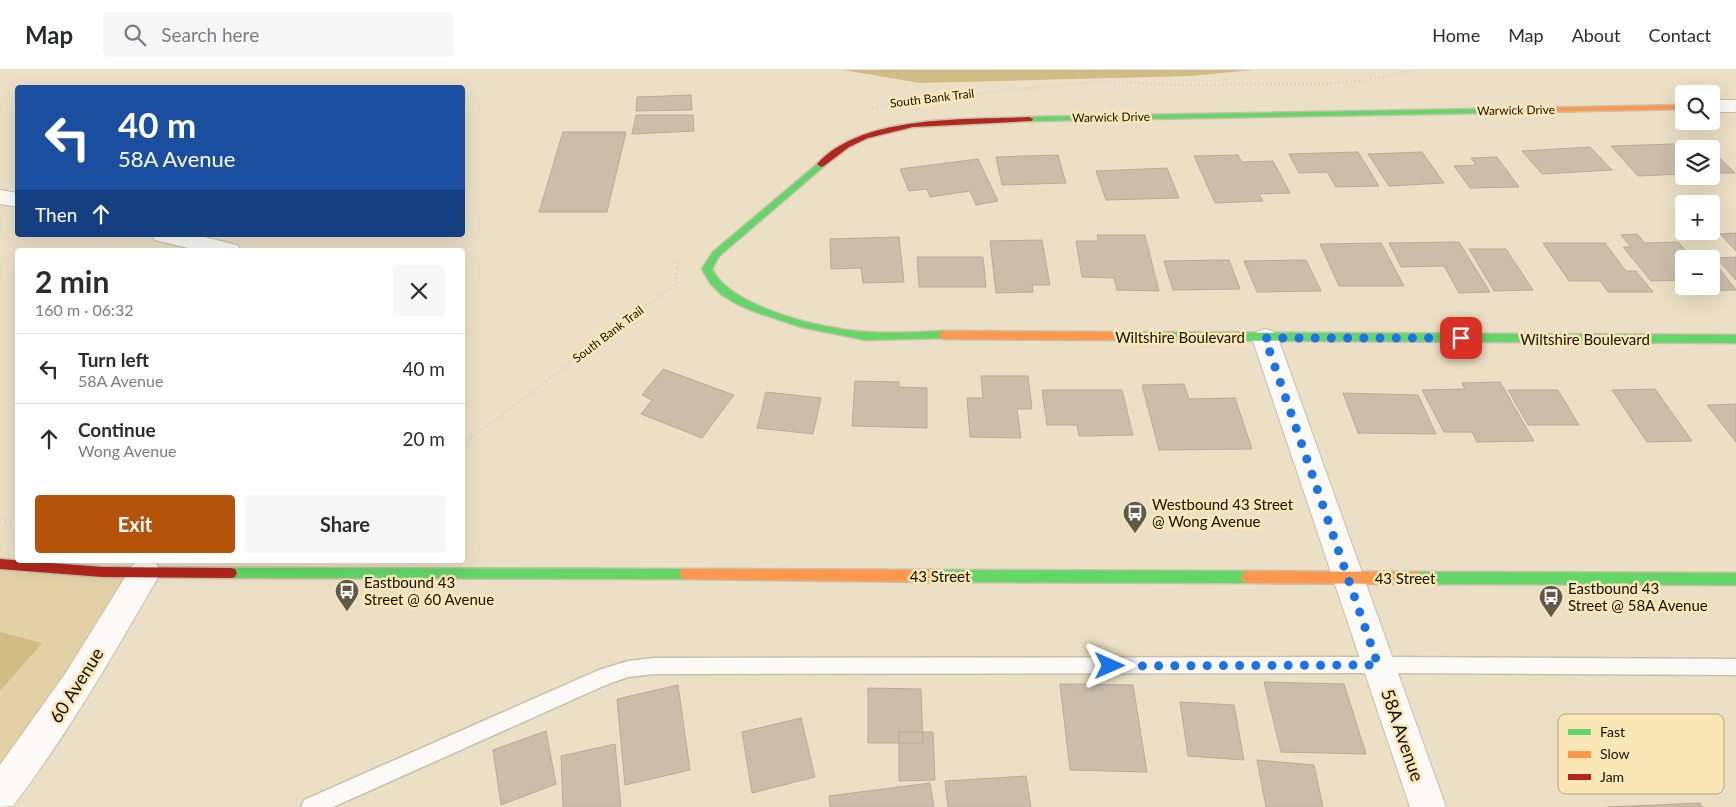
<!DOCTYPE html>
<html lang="en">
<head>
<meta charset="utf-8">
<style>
  :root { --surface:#fff; --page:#f7f7f7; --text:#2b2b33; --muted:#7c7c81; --line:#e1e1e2; --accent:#b45309 }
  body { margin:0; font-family:Lato,sans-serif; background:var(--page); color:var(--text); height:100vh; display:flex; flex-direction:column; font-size:19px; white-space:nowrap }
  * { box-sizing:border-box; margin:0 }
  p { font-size:16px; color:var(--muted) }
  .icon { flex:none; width:28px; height:28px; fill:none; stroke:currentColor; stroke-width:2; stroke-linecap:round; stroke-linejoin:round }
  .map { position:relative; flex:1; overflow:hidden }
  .side { position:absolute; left:15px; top:178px; width:450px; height:315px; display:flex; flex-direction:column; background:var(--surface); border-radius:5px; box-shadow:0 5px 20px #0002 }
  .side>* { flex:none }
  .hud { position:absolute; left:15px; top:15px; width:450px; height:152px; border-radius:5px; box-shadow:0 5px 20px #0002; background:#1a4fa0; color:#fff; overflow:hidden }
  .controls { position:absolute; left:1675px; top:15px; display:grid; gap:10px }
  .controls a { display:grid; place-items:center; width:45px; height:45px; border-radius:5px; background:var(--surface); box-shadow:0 5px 20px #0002; font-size:25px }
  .pin { position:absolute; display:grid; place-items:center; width:42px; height:42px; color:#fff; margin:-21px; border-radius:10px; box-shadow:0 2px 8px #0006 }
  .me { position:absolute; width:55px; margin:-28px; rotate:90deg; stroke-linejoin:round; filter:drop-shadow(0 0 4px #0008) }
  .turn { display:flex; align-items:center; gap:18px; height:105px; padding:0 20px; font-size:22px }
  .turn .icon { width:65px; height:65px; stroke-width:2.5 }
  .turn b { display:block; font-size:35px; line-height:42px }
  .then { display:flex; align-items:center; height:48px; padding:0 20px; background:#0003; gap:10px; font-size:19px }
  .round { display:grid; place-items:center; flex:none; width:52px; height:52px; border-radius:5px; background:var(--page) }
  .headline { display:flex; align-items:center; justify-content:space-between; height:85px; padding:0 20px }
  h1 { font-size:30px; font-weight:700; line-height:38px }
  .action { display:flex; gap:10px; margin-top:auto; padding:10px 20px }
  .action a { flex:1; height:58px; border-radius:5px; background:var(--accent); color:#fff; font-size:20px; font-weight:700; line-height:58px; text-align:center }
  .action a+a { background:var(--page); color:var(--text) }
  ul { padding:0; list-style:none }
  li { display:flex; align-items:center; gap:15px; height:70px; padding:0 20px; border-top:1px solid var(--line) }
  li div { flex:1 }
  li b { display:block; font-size:19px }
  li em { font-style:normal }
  header { display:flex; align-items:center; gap:30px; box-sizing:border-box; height:70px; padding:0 25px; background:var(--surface); border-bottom:1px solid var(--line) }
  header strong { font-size:24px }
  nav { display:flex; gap:28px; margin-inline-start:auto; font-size:18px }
  .search { width:350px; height:45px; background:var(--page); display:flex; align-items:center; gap:12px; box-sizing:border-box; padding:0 18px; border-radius:5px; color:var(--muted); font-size:19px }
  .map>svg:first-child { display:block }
  .green { fill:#e2d1a7 }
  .forest { fill:#d1bc86 }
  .building { fill:#cabeab; stroke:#b7ac98 }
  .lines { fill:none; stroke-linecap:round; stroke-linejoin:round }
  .lane-casing { stroke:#c8bfab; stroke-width:3 }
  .street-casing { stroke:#c8bfab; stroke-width:2 }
  .fast-casing { stroke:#c8bfab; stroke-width:3 }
  .slow-casing { stroke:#c8bfab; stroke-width:3 }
  .jam-casing { stroke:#c8bfab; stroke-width:3 }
  .path-far2 { stroke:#d2cec7; stroke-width:2.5; stroke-dasharray:1 3; stroke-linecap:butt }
  .path-far1 { stroke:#d2cec7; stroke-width:3; stroke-dasharray:1 4; stroke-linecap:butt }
  .path { stroke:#d2cec7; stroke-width:4; stroke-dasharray:1 4.5; stroke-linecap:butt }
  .lane { fill:#fcfaf6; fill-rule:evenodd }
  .street { fill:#fcfaf6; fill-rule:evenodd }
  .fast { fill:#63d668; fill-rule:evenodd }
  .slow { fill:#ff974d; fill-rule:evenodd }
  .jam { fill:#b3261e; fill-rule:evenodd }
  .route { stroke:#1a73e8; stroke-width:9; stroke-dasharray:0 16.2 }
  .labels { text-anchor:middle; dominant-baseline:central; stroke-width:5; stroke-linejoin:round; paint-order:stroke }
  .far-street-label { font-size:12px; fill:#161001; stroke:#fae7b6 }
  .street-label { font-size:15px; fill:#161001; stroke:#fae7b6 }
  .poi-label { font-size:15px; fill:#161001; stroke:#fae7b6; text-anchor:start }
  .near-street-label { font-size:18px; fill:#161001; stroke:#fae7b6 }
  .key { fill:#fae7b6; stroke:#b6a680; stroke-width:1 }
  .key-label { font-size:14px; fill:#161001 }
</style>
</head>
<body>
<header>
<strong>Map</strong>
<div class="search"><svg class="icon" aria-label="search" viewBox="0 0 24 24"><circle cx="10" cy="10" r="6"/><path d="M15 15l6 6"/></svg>Search here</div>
<nav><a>Home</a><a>Map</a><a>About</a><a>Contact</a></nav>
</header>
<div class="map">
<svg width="1736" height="737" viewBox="0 0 1736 737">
  <rect width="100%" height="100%" fill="#ebe0c5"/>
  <path class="green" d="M0,494L145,502L0,723Z"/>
  <path class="forest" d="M843,0H1253L1190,6L920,13Z
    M0,562L42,573L0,621Z"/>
  <path class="building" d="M691,25L692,40L636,41L637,27Z
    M636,45H693L694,61L632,64Z
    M563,62H626L607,142H539Z
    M1705,73L1710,79H1684V104L1638,106L1611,76Z
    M1590,77L1612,100L1542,104L1522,81Z
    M1711,80L1735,103H1711Z
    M1358,82L1379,116L1336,117L1327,102L1299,103L1289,84Z
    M1422,82L1444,113L1389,116L1368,84Z
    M1058,85L1066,113L1002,115L996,87Z
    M1238,85L1242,92L1273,91L1290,123L1259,124L1263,131L1215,133L1194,86Z
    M1497,87L1519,117L1470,118L1454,96L1476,95L1471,88Z
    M978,89L998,131L976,135L970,121L930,127L927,119L909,121L900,99Z
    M1167,98L1179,128L1106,130L1096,101Z
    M1736,163V181L1720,164Z
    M1637,164L1645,173L1678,172L1693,189H1684V210L1651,211L1623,177H1631L1621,165Z
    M1097,165H1145L1159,221L1117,220L1114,208L1082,207L1076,171H1098Z
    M899,167L904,212L863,213L861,198L831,199L830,169Z
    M1042,170L1050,215H1032L1033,222L996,223L990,171Z
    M1459,172L1490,222L1459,223L1444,196L1401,197L1389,173Z
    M1381,173L1404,216H1339L1320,174Z
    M1543,173H1605L1626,201H1636L1653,222H1608L1600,211H1569Z
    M1469,179H1506L1533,220L1494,221Z
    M917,187H983L986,217H919Z
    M1736,187V210L1716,188Z
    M1229,190L1240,219L1173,220L1164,191Z
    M1306,190L1321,221L1257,222L1244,191Z
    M1711,193H1715L1736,220L1695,221L1691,216H1711Z
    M663,299L734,325L702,368L641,344L652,330L642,325Z
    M981,306H1028L1032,339H1017L1021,368L970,367L967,328H983Z
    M855,311L899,312V317L927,318V358L852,356Z
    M1500,312L1534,371L1477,372L1472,362H1444L1422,320L1465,319L1462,313Z
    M1184,314L1189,329L1235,328L1252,379L1159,380L1142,315Z
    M1655,319L1692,371L1647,372L1612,320Z
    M1042,320H1122L1133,365L1079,366L1077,355H1047Z
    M1508,320H1558L1579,355H1528Z
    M766,322L821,328L813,364L757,358Z
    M1343,323L1418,325L1436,364L1358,363Z
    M1736,334V372L1707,335Z
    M1264,612L1344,614L1366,684L1281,682Z
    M1060,614L1133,615L1147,702L1070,700Z
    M678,615L690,700L625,715L617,629Z
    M868,618L921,619L923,673H868Z
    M1180,632L1234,635L1244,690L1188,686Z
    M801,648L815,707L752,723L742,662Z
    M546,661L556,714L501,735L493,680Z
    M899,662H933L935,710L899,711Z
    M615,674L621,737H563L561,686Z
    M1257,690L1314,695L1323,737H1266Z
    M1026,706L1031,737H948L945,711Z
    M930,713L934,737H830L829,726Z
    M1700,733L1702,737H1607Z"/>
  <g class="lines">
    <defs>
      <path id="lane" d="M1378,587L1736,589V605L1378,603L654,604L628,607L608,614L333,737H301L304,730L599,600L628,591L654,588Z"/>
      <path id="street" d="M1711,30H1736V42H1711Z
        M0,120L18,123V137L0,134Z
        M152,165H196L237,175L241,180H196L155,170Z
        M1265,259L1274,262L1278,268L1446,737H1410L1252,268L1256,262Z
        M141,490L156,493L160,502L156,511C111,589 67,665 13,736L0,737V695L65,604L134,493Z"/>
      <path id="fast" d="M1480,39H1483V43L1029,51L1025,49L1029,47Z
        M821,91L824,92V96L719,186L712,199C730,238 826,260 866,262C892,264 918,262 943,261L947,262L948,265L947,268L866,270L801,257L756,242L737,234L722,225L711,214L702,199L713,182Z
        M1115,262L1736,265V273L1115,270L1110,266Z
        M231,498L685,499L689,500L691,504L689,508L685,509L231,508L227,507L225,503L227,499Z
        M936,500L1247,501L1251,503L1253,507L1251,511L1247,513L936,512L932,510L930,506L932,502Z
        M1416,502L1736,503V515L1416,514L1412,512L1410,508L1412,504Z"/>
      <path id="slow" d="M1684,35V39L1480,43L1476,41L1480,39Z
        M943,261L1115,262L1120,266L1115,270L943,269L938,265Z
        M685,499L936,500L940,502L942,506L940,510L936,512L685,509L681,508L679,504L681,500Z
        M1247,501L1416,502L1420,504L1422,508L1420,512L1416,514L1247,513L1243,511L1241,507L1243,503Z"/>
      <path id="jam" d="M1029,47L1033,49L1032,51L913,57L868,68L849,77L824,96L821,97L817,94C862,44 966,50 1029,47Z
        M0,489L102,497L231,498L235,499L237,503L235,507L231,508L102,507L0,499Z"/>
    </defs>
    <use href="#lane" class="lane-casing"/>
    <use href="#street" class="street-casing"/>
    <use href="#fast" class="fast-casing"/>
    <use href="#slow" class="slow-casing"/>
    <use href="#jam" class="jam-casing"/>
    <path class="path-far2" d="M916,29L1108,11L1170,15L1323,14L1370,10L1413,0
      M872,38L897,32
      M677,197L679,190"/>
    <path class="path-far1" d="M462,375L632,245L678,214L675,205L678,195"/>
    <path class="path" d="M0,450L18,454"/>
    <use href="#lane" class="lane"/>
    <use href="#street" class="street"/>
    <use href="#fast" class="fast"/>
    <use href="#slow" class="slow"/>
    <use href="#jam" class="jam"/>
  </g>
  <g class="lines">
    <path class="route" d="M1110,596L1378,595L1265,268H1461"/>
  </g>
  <defs>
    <symbol id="bus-pin" viewBox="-11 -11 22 30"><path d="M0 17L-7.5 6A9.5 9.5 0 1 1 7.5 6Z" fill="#615946" stroke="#fae7b6"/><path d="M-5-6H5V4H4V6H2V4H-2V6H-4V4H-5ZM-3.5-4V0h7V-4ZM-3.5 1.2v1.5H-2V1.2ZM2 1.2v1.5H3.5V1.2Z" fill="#fff"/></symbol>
  </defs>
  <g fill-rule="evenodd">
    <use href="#bus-pin" x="1121" y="429" width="28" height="38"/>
    <use href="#bus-pin" x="333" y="507" width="28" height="38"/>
    <use href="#bus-pin" x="1537" y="513" width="28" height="38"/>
  </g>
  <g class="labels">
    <g class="far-street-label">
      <text transform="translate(932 28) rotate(-7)">South Bank Trail</text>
      <text transform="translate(1516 40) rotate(-1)">Warwick Drive</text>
      <text transform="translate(1111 47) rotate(-1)">Warwick Drive</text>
      <text transform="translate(608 264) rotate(-37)">South Bank Trail</text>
    </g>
    <g class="street-label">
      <text x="1180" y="267">Wiltshire Boulevard</text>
      <text x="1585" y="269">Wiltshire Boulevard</text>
      <text x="940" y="506">43 Street</text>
      <text x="1405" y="508">43 Street</text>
    </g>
    <g class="poi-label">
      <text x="1152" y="434">Westbound 43 Street<tspan x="1152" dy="17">@ Wong Avenue</tspan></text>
      <text x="364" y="512">Eastbound 43<tspan x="364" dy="17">Street @ 60 Avenue</tspan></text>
      <text x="1568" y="518">Eastbound 43<tspan x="1568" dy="17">Street @ 58A Avenue</tspan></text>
    </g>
    <g class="near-street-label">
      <text transform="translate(76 615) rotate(-58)">60 Avenue</text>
      <text transform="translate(1403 665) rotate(71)">58A Avenue</text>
    </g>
  </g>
  <rect x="1558" y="644" width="166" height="80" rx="8" class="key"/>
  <rect x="1568" y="659" width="23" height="6" fill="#63d668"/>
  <rect x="1568" y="681" width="23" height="7" fill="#ff974d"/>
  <rect x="1568" y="704" width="23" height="6" fill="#b3261e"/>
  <g class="key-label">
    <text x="1600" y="667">Fast</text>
    <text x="1600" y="689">Slow</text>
    <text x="1600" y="712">Jam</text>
  </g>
</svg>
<div class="controls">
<a><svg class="icon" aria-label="search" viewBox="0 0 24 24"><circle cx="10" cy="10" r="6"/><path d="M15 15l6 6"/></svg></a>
<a><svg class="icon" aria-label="layers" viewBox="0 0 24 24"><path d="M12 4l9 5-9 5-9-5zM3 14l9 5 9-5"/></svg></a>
<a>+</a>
<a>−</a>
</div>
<div class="pin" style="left:1461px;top:268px;background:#d93025"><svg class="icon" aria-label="arrive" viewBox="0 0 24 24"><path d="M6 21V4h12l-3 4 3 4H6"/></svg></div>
<svg class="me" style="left:1110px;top:596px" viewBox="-20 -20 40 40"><path d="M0-17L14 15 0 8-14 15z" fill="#1a73e8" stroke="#fff" stroke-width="4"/></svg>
<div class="hud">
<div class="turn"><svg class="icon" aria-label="left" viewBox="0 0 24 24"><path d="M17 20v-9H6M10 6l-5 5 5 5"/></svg><div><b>40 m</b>58A Avenue</div></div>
<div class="then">Then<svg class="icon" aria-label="ahead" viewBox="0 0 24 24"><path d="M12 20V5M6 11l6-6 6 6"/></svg></div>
</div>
<section class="side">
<div class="headline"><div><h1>2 min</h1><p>160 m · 06:32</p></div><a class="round"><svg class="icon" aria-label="close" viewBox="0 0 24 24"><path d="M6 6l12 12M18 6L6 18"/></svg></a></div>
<ul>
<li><svg class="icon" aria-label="left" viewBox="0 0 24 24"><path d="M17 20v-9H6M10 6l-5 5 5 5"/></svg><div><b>Turn left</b><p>58A Avenue</p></div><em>40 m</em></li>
<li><svg class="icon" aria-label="ahead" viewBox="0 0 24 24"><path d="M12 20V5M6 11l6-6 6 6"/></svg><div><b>Continue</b><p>Wong Avenue</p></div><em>20 m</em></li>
</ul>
<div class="action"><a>Exit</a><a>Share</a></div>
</section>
</div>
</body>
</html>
